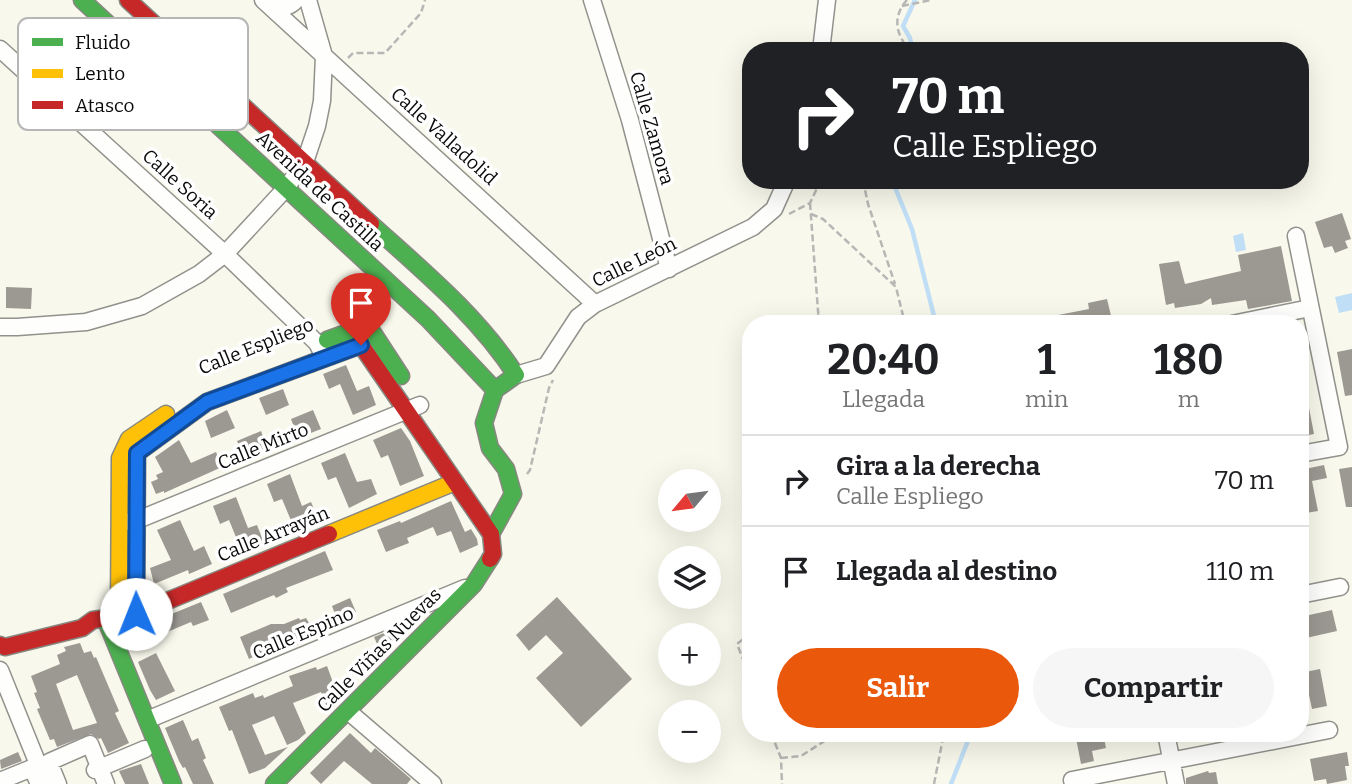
<!DOCTYPE html>
<html lang="es">
<head>
<meta charset="utf-8">
<style>
  :root { --surface:#fff; --page:#f6f6f6; --text:#202124; --muted:#757577; --line:#e0e0e0; --accent:#ea580c }
  body { margin:0; font-family:Bitter,serif; background:var(--page); color:var(--text); height:100vh; display:flex; flex-direction:column; font-size:26px; white-space:nowrap }
  * { box-sizing:border-box; margin:0 }
  p { font-size:23px; color:var(--muted) }
  .icon { flex:none; width:38px; height:38px; fill:none; stroke:currentColor; stroke-width:2; stroke-linecap:round; stroke-linejoin:round }
  .map { position:relative; flex:1; overflow:hidden }
  .panel { position:absolute; left:742px; top:315px; width:567px; height:427px; display:flex; flex-direction:column; background:var(--surface); border-radius:28px; box-shadow:0 7px 28px #0002 }
  .panel>* { flex:none }
  .banner { position:absolute; left:742px; top:42px; width:567px; height:147px; border-radius:28px; box-shadow:0 7px 28px #0002; background:#202124; color:#fff; overflow:hidden }
  .needle { width:46px; rotate:241deg }
  .fabs { position:absolute; left:658px; top:469px; display:grid; gap:14px }
  .fabs a { display:grid; place-items:center; width:63px; height:63px; border-radius:50%; background:var(--surface); box-shadow:0 7px 28px #0002; font-size:35px }
  .pin { position:absolute; display:grid; place-items:center; width:60px; height:60px; color:#fff; margin:-72px -30px; border-radius:50% 50% 50% 0; rotate:-45deg; box-shadow:0 0 7px #0007 }
  .pin .icon { rotate:45deg }
  .me { position:absolute; width:77px; margin:-38px; rotate:359deg; stroke-linejoin:round; filter:drop-shadow(0 0 5px #0008) }
  .turn { display:flex; align-items:center; gap:24px; height:147px; padding:0 35px; font-size:32px }
  .turn .icon { width:91px; height:91px; stroke-width:2.5 }
  .turn b { display:block; font-size:49px; line-height:60px }
  .eta { display:flex; justify-content:space-evenly; align-items:center; height:119px; text-align:center }
  .eta b { font-size:42px; font-weight:700; line-height:49px }
  .action { display:flex; gap:14px; margin-top:auto; padding:14px 35px }
  .action a { flex:1; height:80px; border-radius:42px; background:var(--accent); color:#fff; font-size:28px; font-weight:700; line-height:80px; text-align:center }
  .action a+a { background:var(--page); color:var(--text) }
  ul { padding:0; list-style:none }
  li { display:flex; align-items:center; gap:21px; height:91px; padding:0 35px; border-top:2px solid var(--line) }
  li div { flex:1 }
  li b { display:block; font-size:26px }
  li em { font-style:normal }
  .map>svg:first-child { display:block }
  .water { fill:#c0dff6 }
  .lines { fill:none; stroke-linecap:round; stroke-linejoin:round }
  .stream { stroke:#c0dff6; stroke-width:4.5 }
  .building { fill:#9c9993; fill-rule:evenodd }
  .street-casing { stroke:#92918c; stroke-width:19 }
  .fast-casing { stroke:#888882; stroke-width:19 }
  .slow-casing { stroke:#888882; stroke-width:19 }
  .jam-casing { stroke:#888882; stroke-width:19 }
  .path { stroke:#b7b7b5; stroke-width:2.5; stroke-dasharray:7 3.5; stroke-linecap:butt }
  .street { stroke:#fefefc; stroke-width:16 }
  .fast { stroke:#4caf50; stroke-width:16 }
  .slow { stroke:#ffc107; stroke-width:16 }
  .jam { stroke:#c62828; stroke-width:16 }
  .route-casing { stroke:#114b97; stroke-width:18 }
  .route { stroke:#1a73e8; stroke-width:12 }
  .labels { text-anchor:middle; dominant-baseline:central; stroke-width:7; stroke-linejoin:round; paint-order:stroke }
  .street-label { font-size:19px; fill:#0a0a0a; stroke:#fff }
  .key { fill:#fff; stroke:#b6b6b6; stroke-width:2 }
  .key-label { font-size:19px; fill:#0a0a0a }
</style>
</head>
<body>
<div class="map">
<svg width="1352" height="784" viewBox="0 0 1352 784">
  <rect width="100%" height="100%" fill="#f9f8ec"/>
  <path class="water" d="M1243,233L1246,250L1236,252L1233,236Z
    M1352,293V310L1339,313L1335,297Z"/>
  <g class="lines">
    <path class="stream" d="M912,51L910,38L903,26L915,0
      M892,180L912,229L936,324
      M951,784L971,733"/>
  </g>
  <path class="building" d="M1342,213L1351,239L1345,241L1348,248L1335,253L1332,246L1324,248L1315,222Z
    M1281,246L1292,301L1248,309L1246,300L1212,305L1211,298L1201,304L1175,308L1174,303L1166,305L1159,264L1179,261L1185,284L1241,271L1238,255Z
    M6,287L32,288L31,309L6,308Z
    M1107,299L1113,324H1044L1043,318L1089,309L1088,303Z
    M1352,349V395L1345,396L1337,352Z
    M346,365L357,391L369,386L376,405L353,415L340,384L329,389L323,374Z
    M283,389L289,405L266,415L259,398Z
    M1300,392H1306L1314,434L1300,437Z
    M227,410L235,428L211,438L205,421Z
    M313,410L321,429L298,438L291,419Z
    M401,428L410,441L424,476L400,486L388,455L381,458L373,440Z
    M261,431L268,450L245,460L237,441Z
    M179,440L191,463L216,452L222,467L164,493V491L156,494L151,482L158,479L156,475L163,472L155,457Z
    M345,453L357,482L371,479L377,494L349,508L336,477L328,480L321,463Z
    M1324,465L1327,478L1312,481L1318,511L1306,513L1300,470Z
    M1352,467V507H1346L1339,469Z
    M290,474L302,506L311,502L319,520L295,530L282,499L274,502L267,484Z
    M236,497L248,528L257,525L264,543L242,552L229,520L220,524L213,506Z
    M451,501L465,532L471,529L477,539L478,545L460,553L451,531L437,536L433,527L407,538L409,543L386,552L377,530L400,521L401,523Z
    M180,520L194,551L204,546L212,564L189,574L188,570L154,584L150,568L171,560L157,530Z
    M325,551L333,570L286,588L288,592L276,598L274,595L231,613L223,594Z
    M557,597L632,679L581,727L536,678L563,653L546,635L529,651L516,635Z
    M350,598L356,612L338,622L332,606Z
    M201,602L209,620L193,626L191,622L148,640L144,630L149,628L147,624Z
    M1332,610L1337,631L1306,638L1305,633H1302L1300,617Z
    M299,618L300,620L306,618L317,636L285,650L282,644L249,659L240,637L271,624H284Z
    M401,626L405,634L389,649L381,653L374,637Z
    M80,643L84,653L91,651L94,658L96,657L119,711L115,713L129,743L108,753L101,738L99,739L91,734L57,747L54,739L50,740L37,709L40,708L34,693L37,692L31,676L60,664L57,655L66,651L64,647ZM77,675L97,723L73,730L56,684Z
    M156,653L175,691L156,700L150,690L138,662Z
    M327,666L339,699L328,710L321,692L293,703L306,733L298,740L287,745L274,716L252,725L265,755L288,747L265,768L249,774L232,730L229,731L219,707L253,693L255,698L263,695L264,698L293,686L289,676L316,667L317,670Z
    M1320,669L1327,706L1312,709L1309,695L1300,697V680L1306,679L1305,672Z
    M183,720L192,741L198,738L206,758L203,760L214,784H193L185,767L183,768L179,761L165,728Z
    M350,733L371,753L375,748L411,779L407,784H372L344,761L321,784L310,773Z
    M1075,733H1103L1106,748L1092,751L1094,761L1081,764Z
    M18,752L22,761L1,769L0,760Z
    M1347,752L1349,766H1345L1347,780L1327,784L1326,779L1314,781L1310,759Z
    M141,764L149,784H125L119,771Z
    M1208,771L1209,773L1216,772L1218,784H1186V778Z"/>
  <g class="lines">
    <defs>
      <path id="street" d="M263,0L595,304
        M592,0L630,120L669,269
        M272,8C282,8 289,8 296,0
        M0,49L225,254L317,343L324,357
        M821,51L827,0
        M1296,236L1339,447L1300,454
        M1232,324L1310,308
        M0,327H17L86,322L142,306L199,274L225,254L286,188L305,162L317,126L322,101L324,56L308,0
        M516,375L546,366L578,317L595,304L753,227L774,209L787,180
        M127,522L135,521L420,405
        M1300,595L1340,587
        M0,670L46,784
        M349,712L433,784
        M147,720L465,588
        M1166,733L1176,784
        M95,770L145,749
        M0,781L32,768L38,782
        M58,784L49,762L90,744L106,784
        M1073,784L1072,780L1329,730"/>
      <path id="fast" d="M82,0L428,319L495,390
        M371,224C423,271 478,316 516,375L495,390L484,423L490,448L506,469L513,494L491,534
        M327,340L360,328L371,330L401,376
        M136,614L137,453L207,402L312,363
        M105,618L173,784
        M274,784L474,584L490,559"/>
      <path id="slow" d="M329,534L455,482
        M119,615L120,458L129,439L166,414"/>
      <path id="jam" d="M128,0L371,224
        M312,363L361,345L491,534L493,554L490,559
        M0,645L5,647L82,628L93,620L136,614L329,534"/>
    </defs>
    <use href="#street" class="street-casing"/>
    <use href="#fast" class="fast-casing"/>
    <use href="#slow" class="slow-casing"/>
    <use href="#jam" class="jam-casing"/>
    <path class="path" d="M907,0C893,15 895,33 908,48V51
      M902,6L931,0
      M348,58L353,53H385L421,13L425,0
      M863,180L868,204L895,284
      M810,203L819,324
      M789,214L810,203L821,180
      M811,214L823,219L896,287L905,324
      M527,474L530,470L549,388L553,380
      M751,633L737,644L751,679
      M771,733L781,758L782,784
      M781,758L801,756L837,733
      M934,784L944,733"/>
    <use href="#street" class="street"/>
    <use href="#fast" class="fast"/>
    <use href="#slow" class="slow"/>
    <use href="#jam" class="jam"/>
  </g>
  <g class="lines">
    <defs>
      <path id="route" d="M136,614L137,453L207,402L361,345"/>
    </defs>
    <use href="#route" class="route-casing"/>
    <use href="#route" class="route"/>
  </g>
  <g class="labels">
    <g class="street-label">
      <text transform="translate(652 128) rotate(74)">Calle Zamora</text>
      <text transform="translate(444 136) rotate(42)">Calle Valladolid</text>
      <text transform="translate(180 184) rotate(42)">Calle Soria</text>
      <text transform="translate(320 191) rotate(43)">Avenida de Castilla</text>
      <text transform="translate(634 262) rotate(-26)">Calle León</text>
      <text transform="translate(256 346) rotate(-22)">Calle Espliego</text>
      <text transform="translate(263 446) rotate(-22)">Calle Mirto</text>
      <text transform="translate(273 534) rotate(-22)">Calle Arrayán</text>
      <text transform="translate(303 633) rotate(-23)">Calle Espino</text>
      <text transform="translate(379 650) rotate(-45)">Calle Viñas Nuevas</text>
    </g>
  </g>
  <rect x="18" y="18" width="230" height="112" rx="10" class="key"/>
  <rect x="32" y="38" width="31" height="8" fill="#4caf50"/>
  <rect x="32" y="69" width="31" height="9" fill="#ffc107"/>
  <rect x="32" y="101" width="31" height="8" fill="#c62828"/>
  <g class="key-label">
    <text x="75" y="49">Fluido</text>
    <text x="75" y="80">Lento</text>
    <text x="75" y="112">Atasco</text>
  </g>
</svg>
<div class="fabs">
<a><svg class="needle" viewBox="-14 -14 28 28"><path d="M0-13l5 13h-10z" fill="#e53935"/><path d="M0 13l5-13h-10z" fill="#757577"/></svg></a>
<a><svg class="icon" aria-label="layers" viewBox="0 0 24 24"><path d="M12 4l9 5-9 5-9-5zM3 14l9 5 9-5"/></svg></a>
<a>+</a>
<a>−</a>
</div>
<div class="pin" style="left:361px;top:345px;background:#d93025"><svg class="icon" aria-label="arrive" viewBox="0 0 24 24"><path d="M6 21V4h12l-3 4 3 4H6"/></svg></div>
<svg class="me" style="left:136px;top:614px" viewBox="-20 -20 40 40"><circle r="19" fill="#fff"/><path d="M0-13L10 11 0 6-10 11z" fill="#1a73e8"/></svg>
<div class="banner">
<div class="turn"><svg class="icon" aria-label="right" viewBox="0 0 24 24"><path d="M7 20v-9h11M14 6l5 5-5 5"/></svg><div><b>70 m</b>Calle Espliego</div></div>
</div>
<section class="panel">
<div class="eta">
<div><b>20:40</b><p>Llegada</p></div>
<div><b>1</b><p>min</p></div>
<div><b>180</b><p>m</p></div>
</div>
<ul>
<li><svg class="icon" aria-label="right" viewBox="0 0 24 24"><path d="M7 20v-9h11M14 6l5 5-5 5"/></svg><div><b>Gira a la derecha</b><p>Calle Espliego</p></div><em>70 m</em></li>
<li><svg class="icon" aria-label="arrive" viewBox="0 0 24 24"><path d="M6 21V4h12l-3 4 3 4H6"/></svg><div><b>Llegada al destino</b></div><em>110 m</em></li>
</ul>
<div class="action"><a>Salir</a><a>Compartir</a></div>
</section>
</div>
</body>
</html>
